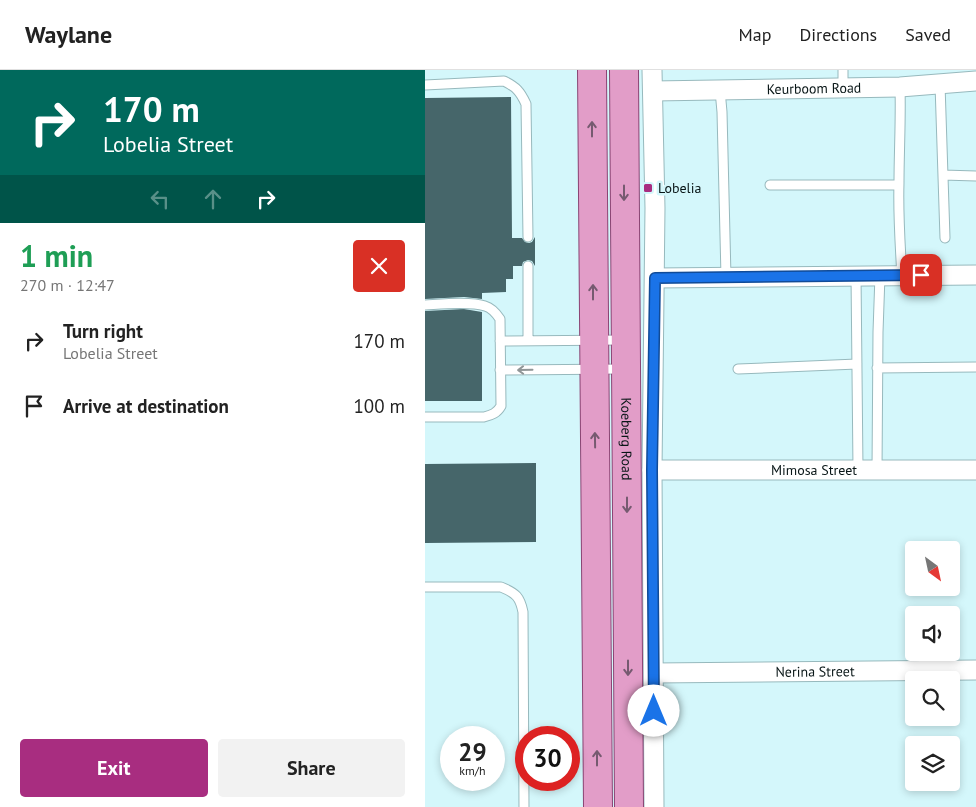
<!DOCTYPE html>
<html lang="en">
<head>
<meta charset="utf-8">
<style>
  :root { --surface:#fff; --page:#f2f2f2; --text:#222; --muted:#767676; --line:#e0e0e0; --accent:#a82d80 }
  body { margin:0; font-family:"PT Sans",sans-serif; background:var(--page); color:var(--text); height:100vh; display:flex; flex-direction:column; font-size:19px; white-space:nowrap }
  * { box-sizing:border-box; margin:0 }
  p { font-size:16px; color:var(--muted) }
  .icon { flex:none; width:28px; height:28px; fill:none; stroke:currentColor; stroke-width:2; stroke-linecap:round; stroke-linejoin:round }
  .map { position:relative; flex:1; overflow:hidden }
  .panel { display:flex; flex-direction:column; background:var(--surface); width:425px }
  .panel>* { flex:none }
  .hud { background:#00695c; color:#fff; overflow:hidden }
  .needle { width:32px; rotate:147deg }
  .controls { position:absolute; left:480px; top:471px; display:grid; gap:10px }
  .controls a { display:grid; place-items:center; width:55px; height:55px; border-radius:5px; background:var(--surface); box-shadow:0 2px 8px #0003; font-size:25px }
  .speed { position:absolute; left:15px; top:656px; display:flex; gap:10px; font-size:25px; font-weight:700; text-align:center }
  .speed>* { display:grid; place-content:center; width:65px; height:65px; border-radius:50%; background:var(--surface); box-shadow:0 2px 8px #0003; line-height:1 }
  .speed small { font-size:12px; font-weight:400 }
  .speed .limit { border:8px solid #d22; background:#fff; color:#111 }
  .pin { position:absolute; display:grid; place-items:center; width:42px; height:42px; color:#fff; margin:-21px; border-radius:10px; box-shadow:0 2px 8px #0006 }
  .me { position:absolute; width:55px; margin:-28px; rotate:0deg; stroke-linejoin:round; filter:drop-shadow(0 0 4px #0008) }
  .turn { display:flex; align-items:center; gap:18px; height:105px; padding:0 20px; font-size:22px }
  .turn .icon { width:65px; height:65px; stroke-width:2.5 }
  .turn b { display:block; font-size:35px; line-height:42px }
  .lanes { display:flex; align-items:center; height:48px; padding:0 20px; background:#0003; justify-content:center; gap:25px; direction:ltr }
  .lanes .off { opacity:.35 }
  .round { display:grid; place-items:center; flex:none; width:52px; height:52px; border-radius:5px; background:var(--page) }
  .head { display:flex; align-items:center; justify-content:space-between; height:85px; padding:0 20px }
  h1 { font-size:30px; font-weight:600; line-height:38px; color:#1e9e55 }
  .cta { display:flex; gap:10px; margin-top:auto; padding:10px 20px }
  .cta a { flex:1; height:58px; border-radius:5px; background:var(--accent); color:#fff; font-size:20px; font-weight:600; line-height:58px; text-align:center }
  .cta a+a { background:var(--page); color:var(--text) }
  ul { padding:0; list-style:none }
  li { display:flex; align-items:center; gap:15px; height:65px; padding:0 20px }
  li div { flex:1 }
  li b { display:block; font-size:19px }
  li em { font-style:normal }
  header { display:flex; align-items:center; gap:30px; box-sizing:border-box; height:70px; padding:0 25px; background:var(--surface); border-bottom:1px solid var(--line) }
  header strong { font-size:24px }
  nav { display:flex; gap:28px; margin-inline-start:auto; font-size:18px }
  main { display:flex; flex:1; min-height:0 }
  .map>svg:first-child { display:block }
  .building { fill:#46666a }
  .lines { fill:none; stroke-linecap:round; stroke-linejoin:round }
  .service-casing { stroke:#97b9bd; stroke-width:11 }
  .minor-casing { stroke:#97b9bd; stroke-width:21 }
  .primary-casing { stroke:#8a4473; stroke-width:30 }
  .service { stroke:#fff; stroke-width:9 }
  .minor { stroke:#fff; stroke-width:19 }
  .primary { stroke:#e29dc8; stroke-width:28 }
  .oneway { stroke:#765a70 }
  .oneway2 { stroke:#909697 }
  .route-casing { stroke:#114b97; stroke-width:12 }
  .route { stroke:#1a73e8; stroke-width:9 }
  .poi-dot { fill:#a82d80; stroke:#d4f7fb; stroke-width:2 }
  .labels { text-anchor:middle; dominant-baseline:central; stroke-width:5; stroke-linejoin:round; paint-order:stroke }
  .street-label { font-size:14px; fill:#091617; stroke:#d4f7fb }
  .poi-label { font-size:14px; fill:#091617; stroke:#d4f7fb; text-anchor:start }
</style>
</head>
<body>
<header>
<strong>Waylane</strong>
<nav><a>Map</a><a>Directions</a><a>Saved</a></nav>
</header>
<main>
<section class="panel">
<div class="hud">
<div class="turn"><svg class="icon" aria-label="right" viewBox="0 0 24 24"><path d="M7 20v-9h11M14 6l5 5-5 5"/></svg><div><b>170 m</b>Lobelia Street</div></div>
<div class="lanes"><svg class="icon off" aria-label="left" viewBox="0 0 24 24"><path d="M17 20v-9H6M10 6l-5 5 5 5"/></svg><svg class="icon off" aria-label="ahead" viewBox="0 0 24 24"><path d="M12 20V5M6 11l6-6 6 6"/></svg><svg class="icon" aria-label="right" viewBox="0 0 24 24"><path d="M7 20v-9h11M14 6l5 5-5 5"/></svg></div>
</div>
<div class="head"><div><h1>1 min</h1><p>270 m · 12:47</p></div><a class="round" style="background:#d93025;color:#fff"><svg class="icon" aria-label="close" viewBox="0 0 24 24"><path d="M6 6l12 12M18 6L6 18"/></svg></a></div>
<ul>
<li><svg class="icon" aria-label="right" viewBox="0 0 24 24"><path d="M7 20v-9h11M14 6l5 5-5 5"/></svg><div><b>Turn right</b><p>Lobelia Street</p></div><em>170 m</em></li>
<li><svg class="icon" aria-label="arrive" viewBox="0 0 24 24"><path d="M6 21V4h12l-3 4 3 4H6"/></svg><div><b>Arrive at destination</b></div><em>100 m</em></li>
</ul>
<div class="cta"><a>Exit</a><a>Share</a></div>
</section>
<div class="map">
<svg width="551" height="737" viewBox="0 0 551 737">
  <rect width="100%" height="100%" fill="#d4f7fb"/>
  <path class="building" d="M86,27L87,168H97L100,172L104,173L107,172L110,167V196L107,191L103,190L98,192L97,196H88V209H81V222L57,223V229L39,227L0,229V28Z
    M39,239L57,242V331H0V241Z
    M111,393V472L0,473V394Z"/>
  <g class="lines">
    <defs>
      <path id="service" d="M418,0V18
        M515,14L520,168
        M0,15L79,11C91,17 95,21 101,34L103,167
        M475,17C476,49 474,81 474,113C473,144 475,175 477,206
        M295,20L297,42L301,207
        M518,105L551,106
        M345,115H474
        M103,196V271
        M431,205L433,399
        M0,235C17,234 45,231 60,236C67,238 71,243 75,249L76,336C72,343 67,345 59,347H0
        M75,271L198,270
        M452,298L551,297
        M313,299L432,294
        M75,300L198,299
        M452,400L453,262L455,205
        M0,517H76C91,523 95,527 98,542L99,737"/>
      <g id="minor">
        <path d="M227,0L230,138L227,400L229,737"/>
        <path id="s1" d="M228,21L475,17L551,11"/>
        <path d="M230,208L551,205"/>
        <path id="s2" d="M227,400H551"/>
        <path id="s3" d="M229,603L551,600"/>
      </g>
      <g id="primary">
        <path d="M167,0L173,737"/>
        <path id="s4" d="M199,0L204,737"/>
      </g>
    </defs>
    <use href="#service" class="service-casing"/>
    <use href="#minor" class="minor-casing"/>
    <use href="#primary" class="primary-casing"/>
    <use href="#service" class="service"/>
    <use href="#minor" class="minor"/>
    <use href="#primary" class="primary"/>
  </g>
  <defs><path id="oneway-shaft" d="M-6 0H5M1.5-3L5.5 0L1.5 3" fill="none" stroke-width="1.6" stroke-linecap="round" stroke-linejoin="round" transform="scale(1.25)"/></defs>
  <g class="oneway">
    <use href="#oneway-shaft" transform="translate(167 59) rotate(-90)"/>
    <use href="#oneway-shaft" transform="translate(199 123) rotate(90)"/>
    <use href="#oneway-shaft" transform="translate(168 222) rotate(-90)"/>
    <use href="#oneway-shaft" transform="translate(170 370) rotate(-91)"/>
    <use href="#oneway-shaft" transform="translate(202 435) rotate(90)"/>
    <use href="#oneway-shaft" transform="translate(203 598) rotate(90)"/>
    <use href="#oneway-shaft" transform="translate(172 688) rotate(-90)"/>
  </g>
  <use class="oneway2" href="#oneway-shaft" transform="translate(100 300) rotate(179)"/>
  <g class="lines">
    <defs>
      <path id="route" d="M229,641L227,400L230,208L496,205"/>
    </defs>
    <use href="#route" class="route-casing"/>
    <use href="#route" class="route"/>
  </g>
  <rect class="poi-dot" x="218" y="113" width="10" height="10" rx="2.5"/>
  <g class="labels">
    <g class="street-label">
      <text stroke="none"><textPath href="#s1" startOffset="161">Keurboom Road</textPath></text>
      <text stroke="none"><textPath href="#s4" startOffset="369">Koeberg Road</textPath></text>
      <text stroke="none"><textPath href="#s2" startOffset="162">Mimosa Street</textPath></text>
      <text stroke="none"><textPath href="#s3" startOffset="161">Nerina Street</textPath></text>
    </g>
    <g class="poi-label">
      <text x="233" y="118">Lobelia</text>
    </g>
  </g>
</svg>
<div class="controls">
<a><svg class="needle" viewBox="-14 -14 28 28"><path d="M0-13l5 13h-10z" fill="#e53935"/><path d="M0 13l5-13h-10z" fill="#767676"/></svg></a>
<a><svg class="icon" aria-label="sound" viewBox="0 0 24 24"><path d="M4 9h4l5-4v14l-5-4H4zM17 9q2 3 0 6"/></svg></a>
<a><svg class="icon" aria-label="search" viewBox="0 0 24 24"><circle cx="10" cy="10" r="6"/><path d="M15 15l6 6"/></svg></a>
<a><svg class="icon" aria-label="layers" viewBox="0 0 24 24"><path d="M12 4l9 5-9 5-9-5zM3 14l9 5 9-5"/></svg></a>
</div>
<div class="speed"><div>29<small>km/h</small></div><div class="limit">30</div></div>
<div class="pin" style="left:496px;top:205px;background:#d93025"><svg class="icon" aria-label="arrive" viewBox="0 0 24 24"><path d="M6 21V4h12l-3 4 3 4H6"/></svg></div>
<svg class="me" style="left:229px;top:641px" viewBox="-20 -20 40 40"><circle r="19" fill="#fff"/><path d="M0-13L10 11 0 6-10 11z" fill="#1a73e8"/></svg>
</div>
</main>
</body>
</html>
